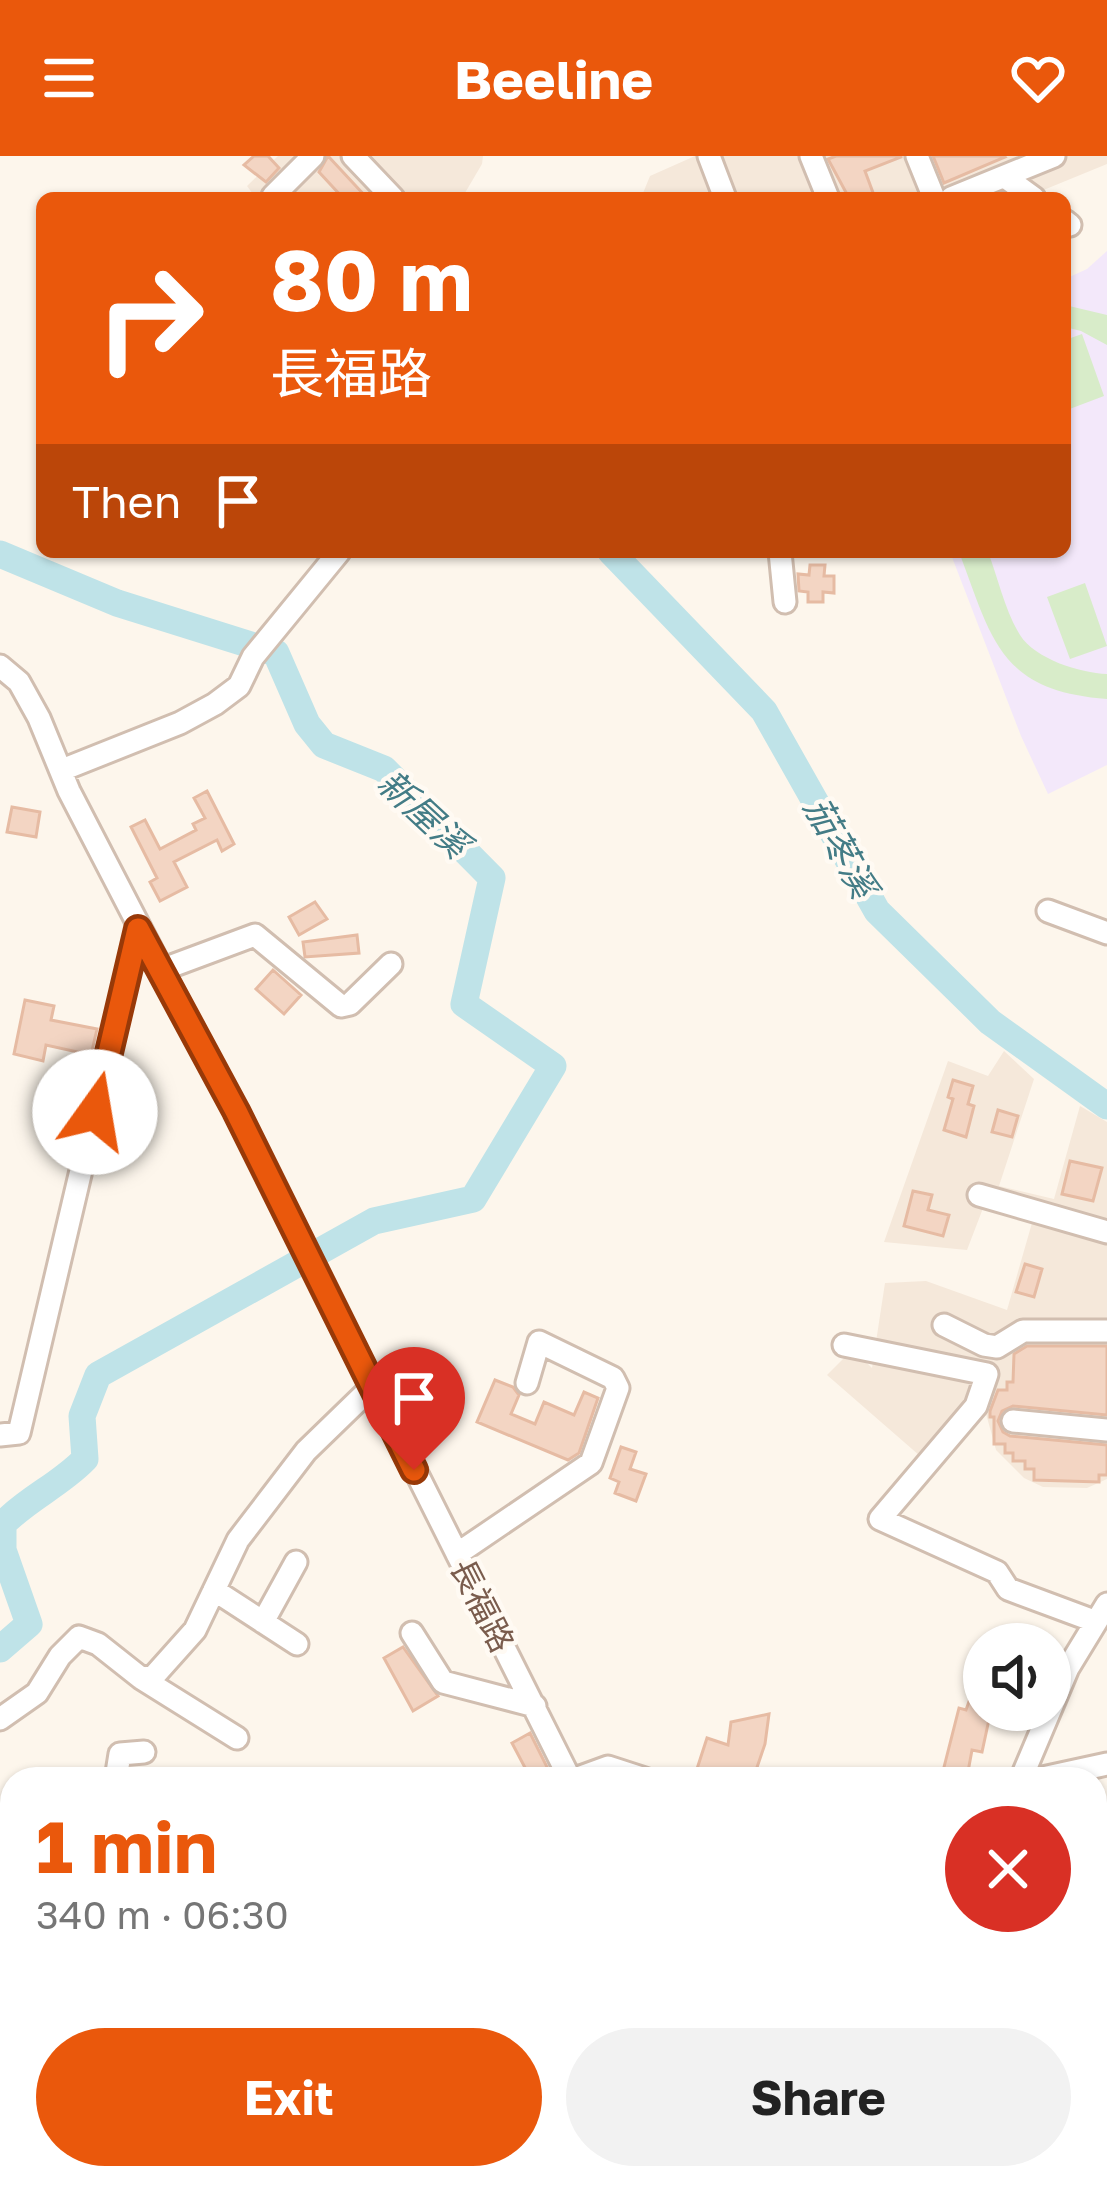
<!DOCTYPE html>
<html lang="en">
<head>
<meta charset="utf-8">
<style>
  :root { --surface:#fff; --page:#f2f2f2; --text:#222; --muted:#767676; --accent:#ea580c }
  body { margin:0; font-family:"Golos Text","Noto Sans TC",sans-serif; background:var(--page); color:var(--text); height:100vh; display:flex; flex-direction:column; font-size:45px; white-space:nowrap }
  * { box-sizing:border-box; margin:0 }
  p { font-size:39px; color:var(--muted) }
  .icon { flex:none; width:66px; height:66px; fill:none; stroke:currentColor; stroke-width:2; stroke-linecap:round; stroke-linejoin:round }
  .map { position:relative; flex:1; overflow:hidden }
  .side { position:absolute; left:0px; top:1611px; width:1107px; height:423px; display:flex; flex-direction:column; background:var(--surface); border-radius:36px 36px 0 0; box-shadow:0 3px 9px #0004 }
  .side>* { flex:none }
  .hud { position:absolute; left:36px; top:36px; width:1035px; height:366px; border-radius:18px; box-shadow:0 3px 9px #0004; background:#ea580c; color:#fff; overflow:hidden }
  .tools { position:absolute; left:963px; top:1467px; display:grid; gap:24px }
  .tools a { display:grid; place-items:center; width:108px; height:108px; border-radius:50%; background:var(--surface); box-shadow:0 3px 9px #0004; font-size:60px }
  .pin { position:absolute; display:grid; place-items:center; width:102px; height:102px; color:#fff; margin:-123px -51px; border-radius:50% 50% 50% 0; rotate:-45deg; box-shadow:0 0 12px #0007 }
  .pin .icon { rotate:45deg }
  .me { position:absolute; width:132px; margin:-66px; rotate:13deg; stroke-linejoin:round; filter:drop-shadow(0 0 9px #0008) }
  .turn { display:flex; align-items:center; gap:42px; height:252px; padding:0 36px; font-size:54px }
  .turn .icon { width:156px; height:156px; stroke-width:2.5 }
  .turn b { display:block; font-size:84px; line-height:102px }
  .then { display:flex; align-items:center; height:114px; padding:0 36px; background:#0003; gap:24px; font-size:45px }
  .round { display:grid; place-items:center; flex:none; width:126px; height:126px; border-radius:63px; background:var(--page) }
  .overview { display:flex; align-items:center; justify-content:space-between; height:204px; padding:0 36px }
  h1 { font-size:72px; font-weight:700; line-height:90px; color:var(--accent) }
  .primary-button { display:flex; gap:24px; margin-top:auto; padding:24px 36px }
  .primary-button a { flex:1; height:138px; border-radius:72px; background:var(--accent); color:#fff; font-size:48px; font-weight:700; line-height:138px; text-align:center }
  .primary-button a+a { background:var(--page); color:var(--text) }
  header { display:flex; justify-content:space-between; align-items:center; height:156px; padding:0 36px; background:var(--accent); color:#fff; font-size:54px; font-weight:700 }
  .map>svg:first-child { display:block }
  .residential { fill:#f5e8da }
  .education { fill:#f3e8fa }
  .green { fill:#d8ecc9 }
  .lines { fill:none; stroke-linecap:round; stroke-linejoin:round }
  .river { stroke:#bfe3e8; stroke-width:27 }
  .building { fill:#f3d5c3; stroke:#e6bba3; stroke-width:3 }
  .minor-casing { stroke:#d1beb0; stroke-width:27 }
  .minor { stroke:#fff; stroke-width:21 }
  .route-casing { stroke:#983908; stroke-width:30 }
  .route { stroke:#ea580c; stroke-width:21 }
  .labels { text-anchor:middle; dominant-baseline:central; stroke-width:9; stroke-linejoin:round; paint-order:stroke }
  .street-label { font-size:33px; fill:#7a5c4d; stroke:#fffaf3 }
  .water-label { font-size:36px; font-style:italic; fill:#437c86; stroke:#fffaf3 }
</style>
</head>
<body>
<header><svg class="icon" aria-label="menu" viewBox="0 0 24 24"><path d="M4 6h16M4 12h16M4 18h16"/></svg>Beeline<svg class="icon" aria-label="heart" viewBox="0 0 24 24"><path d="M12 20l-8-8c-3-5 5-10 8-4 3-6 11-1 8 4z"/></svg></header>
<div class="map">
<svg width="1107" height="2033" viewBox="0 0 1107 2033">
  <rect width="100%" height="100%" fill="#fdf6ec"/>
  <path class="residential" d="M278,0H483L482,8L462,42H256L247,30Z
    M695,0H1107V8L1024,42H641L650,20Z
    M1004,895L1034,923L999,1030L1054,1043L1080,950L1107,966V1323L1087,1332L1043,1331L1024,1322L996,1294L985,1254L935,1313L827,1219L853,1193L872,1212L885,1127L926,1125L1007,1154L1034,1060L985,1047L967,1094L884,1086L948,905L988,920Z"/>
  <path class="education" d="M1107,95V609L1048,638L1021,580L950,396H1065V123L1087,113Z"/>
  <path class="green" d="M1065,149L1107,159V189L1081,175L1065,171Z
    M1082,178L1104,240L1067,254L1065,184Z
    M959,396H988C998,422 1005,455 1020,479C1035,503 1080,517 1107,518V543C999,535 992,483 959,396Z
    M1085,427L1107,490L1070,503L1047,441Z"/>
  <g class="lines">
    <path class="river" d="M611,396L764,555L877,755L990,866L1107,950
      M0,398L117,447L276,497L307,568L324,589L384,613L492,722L464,848L553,910L473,1043L374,1065L98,1219L82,1260L85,1303C60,1329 28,1342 3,1368V1394L29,1468L0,1493"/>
  </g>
  <path class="building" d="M254,0H268L279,12L266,26L244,9Z
    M328,0L367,42H343L319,16Z
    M836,0H901V1L865,15L875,42H849L828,3Z
    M933,0H1004L1005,1L944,27Z
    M810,409H825L824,420H834V437L823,436V446H808V436L799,435L798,418L809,419Z
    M207,635L234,688L222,695L217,684L174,706L187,731L160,745L150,726L157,722L131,671L145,664L160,693L196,674L193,668L205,662L194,642Z
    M12,651L40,656L36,681L7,676Z
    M315,746L327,763L299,779L289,761Z
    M357,779L359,797L305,801L303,786Z
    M273,814L301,839L284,858L256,833Z
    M25,844L54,850L51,864L97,873L91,899L46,889L43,905L14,898Z
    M953,924L973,930L968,948L974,950L966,981L944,974L953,943L948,941Z
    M998,954L1018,960L1012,981L992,976Z
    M1070,1005L1102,1012L1093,1045L1062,1038Z
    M913,1035L932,1039L928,1054L949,1059L943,1080L904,1070Z
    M1025,1108L1042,1113L1034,1141L1016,1136Z
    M1027,1190H1107V1259L1013,1250L1002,1255L998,1265L1003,1276L1010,1280L1107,1289V1319H1099V1326L1034,1324V1313H1025V1305H1013V1297H1005V1288H994V1261H990V1255L998,1234H1007V1226H1013L1014,1198Z
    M495,1224L513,1231L519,1239L511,1258L535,1268L544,1246L574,1259L584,1236L598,1242L579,1297L568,1304L477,1266Z
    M621,1291L636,1296L630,1313L646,1318L636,1345L615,1337L619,1326L610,1322Z
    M403,1491L438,1540L413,1555L384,1502Z
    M982,1509L984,1554H991L982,1596L972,1594L967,1621L956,1618L954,1623H941L959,1552L966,1554Z
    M769,1558L765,1588L753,1623H708L695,1619L707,1582L728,1589L731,1566Z
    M530,1577L550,1617L538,1623H531L512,1587Z"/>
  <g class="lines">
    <defs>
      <path id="minor" d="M353,0L393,42
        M709,0L725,42
        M811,0L828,42
        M917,0L934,42
        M1005,21L1034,42
        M273,40L313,0
        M951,42L1054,0
        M1065,65L1070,69
        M780,396L785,446
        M0,510L19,526L39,562L69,635L235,955L570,1623
        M62,614L180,567L215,548L239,530L253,501L339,396
        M1048,755L1107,777
        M161,814L255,779L341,850L350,848L391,808
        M979,1039L1107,1076
        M944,1169L984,1189L997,1191L1023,1175H1107
        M844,1189L987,1218L976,1250L880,1363L997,1416L1008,1433L1094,1465
        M1013,1265L1107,1274
        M0,1279L19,1277L138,773
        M457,1398L591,1307L618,1232L613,1222L539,1186L527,1227
        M214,1434L297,1488
        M263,1466L296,1406
        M412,1477L443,1526L535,1550
        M141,1522L237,1582
        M0,1563L37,1537L60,1500L79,1481L98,1488L141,1522L153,1521L195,1474L238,1384L306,1295L372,1231
        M116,1623L120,1598L144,1596
        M575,1623L608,1611L645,1623
        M1021,1623L1068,1512L1107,1448
        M1038,1623L1107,1608
        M0,1810L12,1792
        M1095,1836L1107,1828
        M1095,1907L1107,1919
        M213,2022L214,2033
        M800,2022L805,2033
        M115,2033L123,2022
        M638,2033L643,2022
        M1011,2033L1015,2022"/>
    </defs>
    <use href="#minor" class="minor-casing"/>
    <use href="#minor" class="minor"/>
  </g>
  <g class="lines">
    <defs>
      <path id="route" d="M95,956L138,773L236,955L414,1314"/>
    </defs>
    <use href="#route" class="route-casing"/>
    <use href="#route" class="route"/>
  </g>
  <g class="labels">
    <g class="street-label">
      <text transform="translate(483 1449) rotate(63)">長福路</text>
    </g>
    <g class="water-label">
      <text transform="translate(424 657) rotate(43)">新屋溪</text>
      <text transform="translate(841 691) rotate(61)">茄苳溪</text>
    </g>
  </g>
</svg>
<div class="tools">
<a><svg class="icon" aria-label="sound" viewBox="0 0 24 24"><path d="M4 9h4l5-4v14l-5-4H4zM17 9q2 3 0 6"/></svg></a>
</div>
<div class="pin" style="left:414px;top:1314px;background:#d93025"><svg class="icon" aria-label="arrive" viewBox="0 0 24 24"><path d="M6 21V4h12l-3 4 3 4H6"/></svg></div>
<svg class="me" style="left:95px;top:956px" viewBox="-20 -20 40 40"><circle r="19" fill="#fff"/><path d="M0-13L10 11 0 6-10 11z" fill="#ea580c"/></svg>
<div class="hud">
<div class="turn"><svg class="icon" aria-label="right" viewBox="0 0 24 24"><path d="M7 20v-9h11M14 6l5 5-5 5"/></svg><div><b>80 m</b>長福路</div></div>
<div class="then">Then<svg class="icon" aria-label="arrive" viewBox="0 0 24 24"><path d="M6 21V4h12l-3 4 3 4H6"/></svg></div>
</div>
<section class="side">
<div class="overview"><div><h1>1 min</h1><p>340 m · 06:30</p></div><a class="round" style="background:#d93025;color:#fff"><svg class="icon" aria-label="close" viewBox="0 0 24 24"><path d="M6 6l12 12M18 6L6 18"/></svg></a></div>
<div class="primary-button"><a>Exit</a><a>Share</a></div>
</section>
</div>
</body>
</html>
